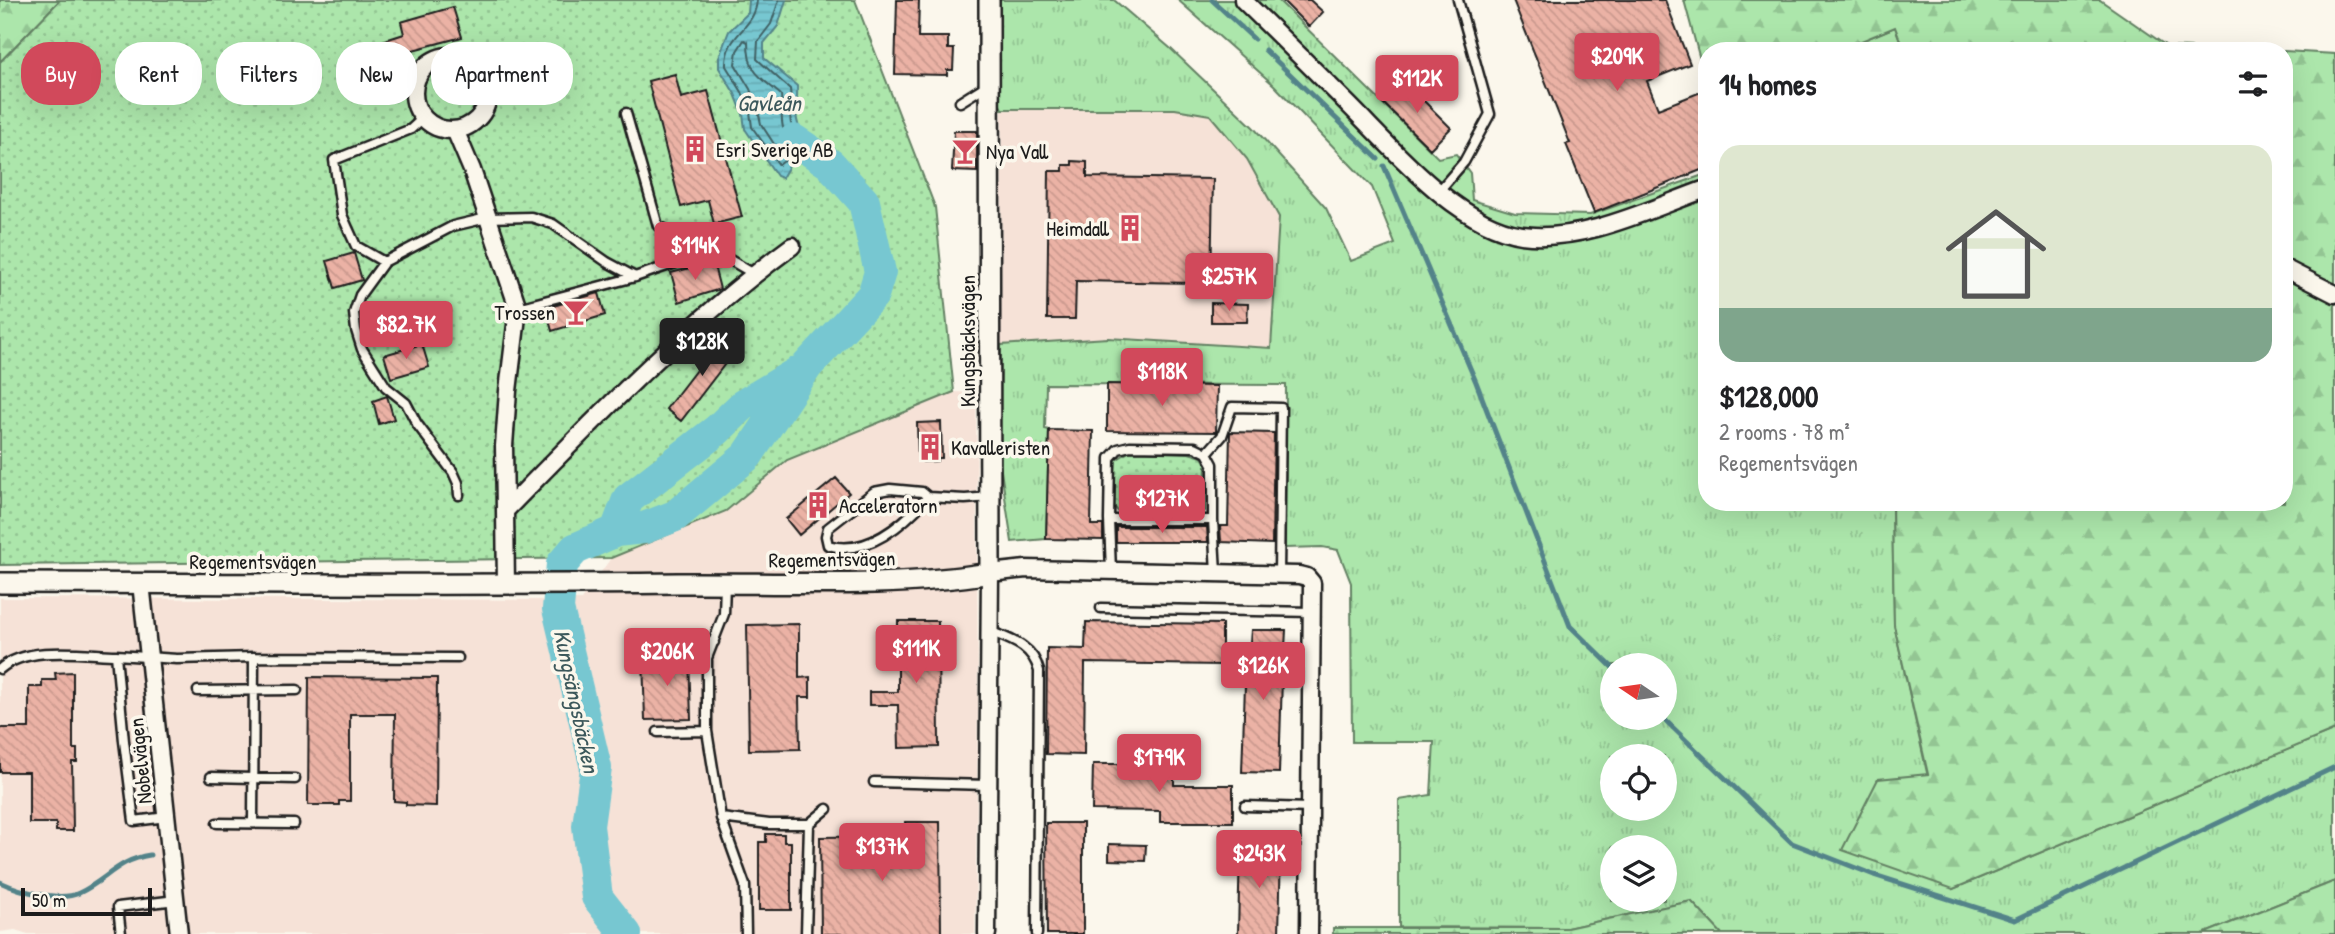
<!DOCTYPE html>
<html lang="en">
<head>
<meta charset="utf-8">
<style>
  body { margin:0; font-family:"Patrick Hand",sans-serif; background:#f2f2f2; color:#202124; height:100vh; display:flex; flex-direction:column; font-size:26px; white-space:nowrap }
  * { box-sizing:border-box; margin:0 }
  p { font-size:23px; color:#757577 }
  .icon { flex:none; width:38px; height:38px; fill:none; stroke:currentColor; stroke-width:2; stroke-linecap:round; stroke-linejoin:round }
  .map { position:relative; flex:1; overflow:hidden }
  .drawer { position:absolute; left:1698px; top:42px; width:595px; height:469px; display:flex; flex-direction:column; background:#fff; border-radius:28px; box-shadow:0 7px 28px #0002 }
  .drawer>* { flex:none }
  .guide { position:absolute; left:21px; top:42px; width:665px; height:63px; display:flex; gap:14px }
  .needle { width:46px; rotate:283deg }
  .tools { position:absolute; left:1600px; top:653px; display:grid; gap:14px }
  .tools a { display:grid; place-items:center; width:77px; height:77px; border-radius:50%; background:#fff; box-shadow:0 7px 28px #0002; font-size:35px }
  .scale { position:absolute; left:21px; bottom:18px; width:131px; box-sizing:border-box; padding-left:7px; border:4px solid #1c1c1c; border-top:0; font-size:19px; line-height:24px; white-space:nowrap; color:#1c1c1c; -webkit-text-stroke:5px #fbf7ec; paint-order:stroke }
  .price { position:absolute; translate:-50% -60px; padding:0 16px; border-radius:7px; background:#d1495b; color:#fff; font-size:23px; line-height:46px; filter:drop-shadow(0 2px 4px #0008) }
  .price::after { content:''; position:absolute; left:50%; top:42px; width:21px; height:16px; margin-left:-10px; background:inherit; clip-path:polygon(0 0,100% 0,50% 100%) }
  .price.current { background:#222; color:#fff }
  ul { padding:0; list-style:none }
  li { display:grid; align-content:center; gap:14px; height:371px; padding:0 21px }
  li+li { border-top:2px solid #e0e0e0 }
  li span { display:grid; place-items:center; height:217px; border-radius:21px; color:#555 }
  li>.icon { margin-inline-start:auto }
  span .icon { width:126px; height:126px; fill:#fffc; stroke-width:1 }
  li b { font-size:30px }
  h2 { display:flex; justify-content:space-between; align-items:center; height:84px; padding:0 21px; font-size:30px }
  .tag { padding:0 24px; border-radius:28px; background:#fff; box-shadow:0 7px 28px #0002; font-size:24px; line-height:63px }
  .tag.current { background:#d1495b; color:#fff }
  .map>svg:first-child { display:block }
  .built { fill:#f6e2d7 }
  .grass { fill:url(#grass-tufts); stroke:#648164; stroke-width:2; fill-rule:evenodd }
  .forest { fill:url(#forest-firs); stroke:#648164; stroke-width:2 }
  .park { fill:url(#park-dots); stroke:#648164; stroke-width:2 }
  .water { fill:url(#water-rules); stroke:#538389; stroke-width:2 }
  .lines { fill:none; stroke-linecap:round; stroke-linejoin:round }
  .shore { stroke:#406064; stroke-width:2 }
  .stream { stroke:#538389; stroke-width:5 }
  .river { stroke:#77c7d1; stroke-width:32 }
  .building { fill:url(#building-back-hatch); stroke:#1c1c1c; stroke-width:2 }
  .service-casing { stroke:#1c1c1c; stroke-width:13 }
  .minor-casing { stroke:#1c1c1c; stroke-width:21 }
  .tertiary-casing { stroke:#1c1c1c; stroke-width:24 }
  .service { stroke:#fbf7ec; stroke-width:8 }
  .minor { stroke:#fbf7ec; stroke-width:16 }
  .tertiary { stroke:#fbf7ec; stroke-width:19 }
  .labels { text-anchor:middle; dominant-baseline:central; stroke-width:7; stroke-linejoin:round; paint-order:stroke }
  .poi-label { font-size:21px; fill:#1c1c1c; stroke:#fbf7ec; text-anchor:start }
  .street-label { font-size:21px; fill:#1c1c1c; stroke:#fbf7ec }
  .water-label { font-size:23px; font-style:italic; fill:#3c585b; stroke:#fbf7ec }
</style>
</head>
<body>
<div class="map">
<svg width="2335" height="934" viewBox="0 0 2335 934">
  <defs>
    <pattern id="grass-tufts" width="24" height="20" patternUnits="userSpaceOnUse" patternTransform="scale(1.75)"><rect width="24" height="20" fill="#ace6ab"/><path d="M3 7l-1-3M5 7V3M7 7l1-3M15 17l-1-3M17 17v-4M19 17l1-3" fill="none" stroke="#93c593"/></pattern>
    <pattern id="forest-firs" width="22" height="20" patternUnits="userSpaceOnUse" patternTransform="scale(1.75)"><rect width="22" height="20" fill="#ace6ab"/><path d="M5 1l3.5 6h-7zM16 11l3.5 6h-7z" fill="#93c593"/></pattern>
    <pattern id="park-dots" width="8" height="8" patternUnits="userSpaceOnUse" patternTransform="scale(1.75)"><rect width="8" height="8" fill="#ace6ab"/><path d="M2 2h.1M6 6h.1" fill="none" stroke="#93c593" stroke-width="1.8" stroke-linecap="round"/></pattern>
    <pattern id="water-rules" width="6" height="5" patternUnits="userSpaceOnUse" patternTransform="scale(1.75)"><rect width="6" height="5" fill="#77c7d1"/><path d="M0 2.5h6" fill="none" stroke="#66aab3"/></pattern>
    <pattern id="building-back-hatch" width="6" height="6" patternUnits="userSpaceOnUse" patternTransform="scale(1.75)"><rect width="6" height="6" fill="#ebb2a5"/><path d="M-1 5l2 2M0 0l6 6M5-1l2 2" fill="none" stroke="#c9988d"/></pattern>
  </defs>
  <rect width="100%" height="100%" fill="#fbf7ec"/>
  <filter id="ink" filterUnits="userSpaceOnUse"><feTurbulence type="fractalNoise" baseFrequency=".0143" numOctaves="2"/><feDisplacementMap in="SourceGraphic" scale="14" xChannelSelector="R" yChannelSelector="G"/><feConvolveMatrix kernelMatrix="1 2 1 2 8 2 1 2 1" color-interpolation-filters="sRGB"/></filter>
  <g filter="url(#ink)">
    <path class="built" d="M1002,109H1175L1210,115L1247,159L1279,218L1271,348L1108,338L1001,345Z
      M954,392L976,393L978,701L975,934H28L15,930L0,932V598L581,600L611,558L726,511L787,460Z"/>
    <path class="grass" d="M991,0H1114L1170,48L1253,127L1326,208L1351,261L1395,244L1372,187L1274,85L1178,0H1278L1438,158L1456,154L1470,173L1472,200L1515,213L1590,215L1706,174V502H1892L1894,625L1953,889L2335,730V881L2203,934H1722L1691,901L1567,928L1399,927V800L1431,795L1434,742H1352L1351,583L1338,550L1322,547L1285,548L1286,385L1046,384L1045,429L1049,430L1046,539L1012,542L999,458L1001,345L1108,338L1271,348L1279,217L1247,159L1210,115L1175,109H1002L989,83ZM1612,665H1664V718H1612ZM1612,756H1664V808H1612ZM1612,847H1664V900H1612Z
      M1895,27L1904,51H1837Z"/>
    <path class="forest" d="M0,0H60L0,62Z
      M1684,0H2100L2168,47L2269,51H1904L1895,27L1837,51H1706V69L1702,67Z
      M2284,51L2335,54V730L1953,889L1842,850L1878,779L1928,774L1894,625L1892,502H2284Z
      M2335,881V934H2203Z
      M1691,901L1722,934H1333V928H1567Z"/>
    <path class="park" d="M60,0H855L935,207L954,392L787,460L726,511L611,558L0,565V62Z
      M1130,451L1189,453L1202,457L1206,464L1205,511L1196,516L1121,515L1112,504L1116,460Z"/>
    <path class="water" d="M749,0H786L778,26L764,43V58L797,86C798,97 795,109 797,120C800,141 823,147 839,155L825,169L800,161L790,164L782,178L777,176L745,129L743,114L735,94L719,68V57L729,31L748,13Z"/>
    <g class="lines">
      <path class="shore" d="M757,0C755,30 725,33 726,66L742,92L750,112L752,127L779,165C792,154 799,154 815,158L818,155C814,150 807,147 801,142C784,124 793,111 790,89L757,59L758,41L771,24L779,0
        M744,40L748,42C748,74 760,76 781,95C783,116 778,125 791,145L781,151L778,150L761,124L758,110L750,89L735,64L737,51Z"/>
      <path class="stream" d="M1212,0L1254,39
        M1265,50L1378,159
        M1384,166L1476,382L1570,626L1612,667
        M1663,718L1792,843L1874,875L2015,920L2335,767
        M0,882C19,891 60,902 79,893C107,880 117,860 150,855"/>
      <path class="river" d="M616,531L628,499L717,430L743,405L800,371
        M626,934L597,897L588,826L596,768L558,609L562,564L575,549L616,531L644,528L675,516L747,456L807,366L873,295L880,272L864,202L830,164L794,140"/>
    </g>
    <path class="building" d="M897,0H919L918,37H948V49H954L953,70H947V75L895,74Z
      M1282,0H1310L1323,12L1309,27Z
      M1513,0H1665L1690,64L1647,81L1658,109L1706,90V168L1594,213L1566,144L1570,143Z
      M453,7L462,37L371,61L367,46L404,34L401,22Z
      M675,74L681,98L708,91L742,217L714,224L708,200L681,207L648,81Z
      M1404,81L1451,128L1430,149L1383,103Z
      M954,131H977V172L952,171Z
      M1072,161L1087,162V177L1213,179L1211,287H1195V283L1076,281L1075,319H1047L1049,171H1063V165H1072Z
      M354,253L362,280L335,288L327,261Z
      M713,262L720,289L679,302L671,273Z
      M599,293L605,315L552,331L546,308Z
      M1211,303L1248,304L1247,322H1211Z
      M723,335L738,347L681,421L666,409Z
      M422,344L429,367L391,378L384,355Z
      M1107,384L1217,386L1216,432L1107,431Z
      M387,396L394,419L379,424L373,401Z
      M941,422L942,458H937V461L923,462V458H918L917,423Z
      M1049,430L1093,431L1091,525H1103V540L1046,539Z
      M1230,432L1274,433L1272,544L1221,542L1220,526H1228Z
      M836,478L849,493L799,535L786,519Z
      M1116,527H1207L1208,542H1116Z
      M898,621H938L939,747L899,748L898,705H869V692H898Z
      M1086,622L1222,624V665L1085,663L1084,755L1046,754L1047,648L1085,649Z
      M799,624V678L810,677V697H799L800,749L749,750L747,625Z
      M1251,630H1286L1285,648H1283L1279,773L1242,772L1246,656H1249Z
      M689,656L691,719L645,720L643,657Z
      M73,672V749H77V762H72L73,831H56V823H29V772H0V728H29V687H42V680H56L55,673Z
      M309,677L437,678L436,806L406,805V802L394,801L395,714H350V801H339V805H308Z
      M1093,764H1174V785H1233V822H1160V811L1092,810Z
      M905,822H940L941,934H821L820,837L905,836Z
      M1046,823H1083V934H1047Z
      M766,834H784V842H791V910H759V842H766Z
      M1109,844L1146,845L1145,861L1109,860Z
      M1240,846L1281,847L1279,934H1238Z"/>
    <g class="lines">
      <defs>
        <path id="service" d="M960,102L987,85
          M626,113L658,226L713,250
          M1438,192L1464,162L1490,114L1458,0
          M384,262L356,246L342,215L334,160L411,129L423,118
          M518,308L635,277L713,250L754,274
          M1207,453L1222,436L1232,407L1281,408L1279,575
          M459,495L458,483L453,472L417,424L406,403L386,387L362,349L356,330L354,313L360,295L384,262L453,226L487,218L531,217L553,224L607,262L635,277
          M928,497C904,524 866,557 828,545L826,536L828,528L874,492L890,489L922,492L928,497L965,499L990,497
          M1109,520L1110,458L1118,449L1130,446L1195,447L1207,453L1213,464V520
          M1111,571L1109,520H1213L1216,572
          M725,583L724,614L707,658V731L721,818L745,885L746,934
          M1101,608L1312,612
          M989,631C1012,640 1033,646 1039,671L1037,934
          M650,644L714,642
          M0,669C28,645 81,654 116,655
          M198,691L297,690
          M658,732L707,731
          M211,777L295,779
          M874,782L988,785
          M1245,806L1310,808
          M167,817L134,821L124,741L116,655L177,659L254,657L458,658
          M721,818L769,824H809L827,809
          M217,823L294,824
          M253,823L254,657
          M121,934L118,907L176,900
          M806,934L809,824"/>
        <path id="minor" d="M1243,0C1279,35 1314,70 1349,105C1393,149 1458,226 1522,235C1582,243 1650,209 1706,189
          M414 93a37 37 0 1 1 74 0a37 37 0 1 1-74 0Z
          M455,130L472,170L518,308L508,391L504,446L505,511
          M2284,268L2335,294
          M141,583L179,934
          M506,584L505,511C596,418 687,323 792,246
          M987,934L990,573L1026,569L1299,575L1307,577L1312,583L1309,934"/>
        <path id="tertiary" d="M0,583C226,583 452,586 678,583C779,582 891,589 990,573L989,0"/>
      </defs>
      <use href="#service" class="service-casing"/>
      <use href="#minor" class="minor-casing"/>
      <use href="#tertiary" class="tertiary-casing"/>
      <use href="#service" class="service"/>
      <use href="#minor" class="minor"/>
      <use href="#tertiary" class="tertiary"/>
    </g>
  </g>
  <defs>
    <symbol id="building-bare" viewBox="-9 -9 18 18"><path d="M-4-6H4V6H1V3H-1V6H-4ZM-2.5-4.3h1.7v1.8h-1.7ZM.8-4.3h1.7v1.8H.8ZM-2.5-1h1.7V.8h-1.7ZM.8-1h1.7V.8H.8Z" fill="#d1495b" stroke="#fbf7ec" stroke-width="2.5" paint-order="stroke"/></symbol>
    <symbol id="bar-bare" viewBox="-9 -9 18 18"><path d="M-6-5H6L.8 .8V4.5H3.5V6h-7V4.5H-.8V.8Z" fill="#d1495b" stroke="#fbf7ec" stroke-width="2.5" paint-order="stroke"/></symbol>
  </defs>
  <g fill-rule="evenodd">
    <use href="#building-bare" x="676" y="130" width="38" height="38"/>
    <use href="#bar-bare" x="946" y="132" width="38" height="38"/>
    <use href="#building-bare" x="1111" y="209" width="38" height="38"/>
    <use href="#bar-bare" x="557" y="293" width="38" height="38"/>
    <use href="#building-bare" x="911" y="428" width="38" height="38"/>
    <use href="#building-bare" x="799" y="486" width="38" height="38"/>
  </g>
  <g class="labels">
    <g class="poi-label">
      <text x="716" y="149">Esri Sverige AB</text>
      <text x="986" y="151">Nya Vall</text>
      <text x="1109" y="228" text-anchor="end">Heimdall</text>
      <text x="555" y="312" text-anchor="end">Trossen</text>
      <text x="951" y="447">Kavalleristen</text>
      <text x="839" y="505">Acceleratorn</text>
    </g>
    <g class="street-label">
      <text transform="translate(967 341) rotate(-90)">Kungsbäcksvägen</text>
      <text transform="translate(832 559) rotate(-1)">Regementsvägen</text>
      <text x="253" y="561">Regementsvägen</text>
      <text transform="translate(140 761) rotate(-96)">Nobelvägen</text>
    </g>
    <g class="water-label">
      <text x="769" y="102">Gavleån</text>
      <text transform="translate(577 701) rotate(78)">Kungsängsbäcken</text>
    </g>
  </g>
</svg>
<div class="tools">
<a><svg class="needle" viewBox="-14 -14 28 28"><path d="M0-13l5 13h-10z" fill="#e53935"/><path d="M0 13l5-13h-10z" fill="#757577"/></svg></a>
<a><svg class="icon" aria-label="locate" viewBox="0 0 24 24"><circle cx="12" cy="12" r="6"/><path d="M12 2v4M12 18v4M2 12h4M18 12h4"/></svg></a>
<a><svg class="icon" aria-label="layers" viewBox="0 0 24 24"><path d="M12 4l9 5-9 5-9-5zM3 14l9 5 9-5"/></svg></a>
</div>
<div class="scale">50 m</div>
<b class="price" style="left:1617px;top:93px">$209K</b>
<b class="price" style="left:1417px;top:115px">$112K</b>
<b class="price" style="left:695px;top:282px">$114K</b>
<b class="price" style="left:1229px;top:313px">$257K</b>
<b class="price" style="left:406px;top:361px">$82.7K</b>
<b class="price current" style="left:702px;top:378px">$128K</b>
<b class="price" style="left:1162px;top:408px">$118K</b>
<b class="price" style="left:1162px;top:535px">$127K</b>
<b class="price" style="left:916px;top:685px">$111K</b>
<b class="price" style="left:667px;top:688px">$206K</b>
<b class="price" style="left:1263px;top:702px">$126K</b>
<b class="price" style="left:1159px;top:794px">$179K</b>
<b class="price" style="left:882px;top:883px">$137K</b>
<b class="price" style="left:1259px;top:890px">$243K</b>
<div class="guide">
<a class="tag current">Buy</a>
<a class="tag">Rent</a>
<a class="tag">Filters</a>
<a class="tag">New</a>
<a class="tag">Apartment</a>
</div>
<section class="drawer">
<h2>14 homes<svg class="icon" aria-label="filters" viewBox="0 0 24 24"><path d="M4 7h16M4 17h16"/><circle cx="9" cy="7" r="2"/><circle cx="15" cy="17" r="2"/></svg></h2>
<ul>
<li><span style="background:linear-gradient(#dfe7d0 75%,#7fa58c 0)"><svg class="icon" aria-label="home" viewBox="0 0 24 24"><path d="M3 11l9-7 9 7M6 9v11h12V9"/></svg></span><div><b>$128,000</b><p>2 rooms · 78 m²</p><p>Regementsvägen</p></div></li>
</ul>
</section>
</div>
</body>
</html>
